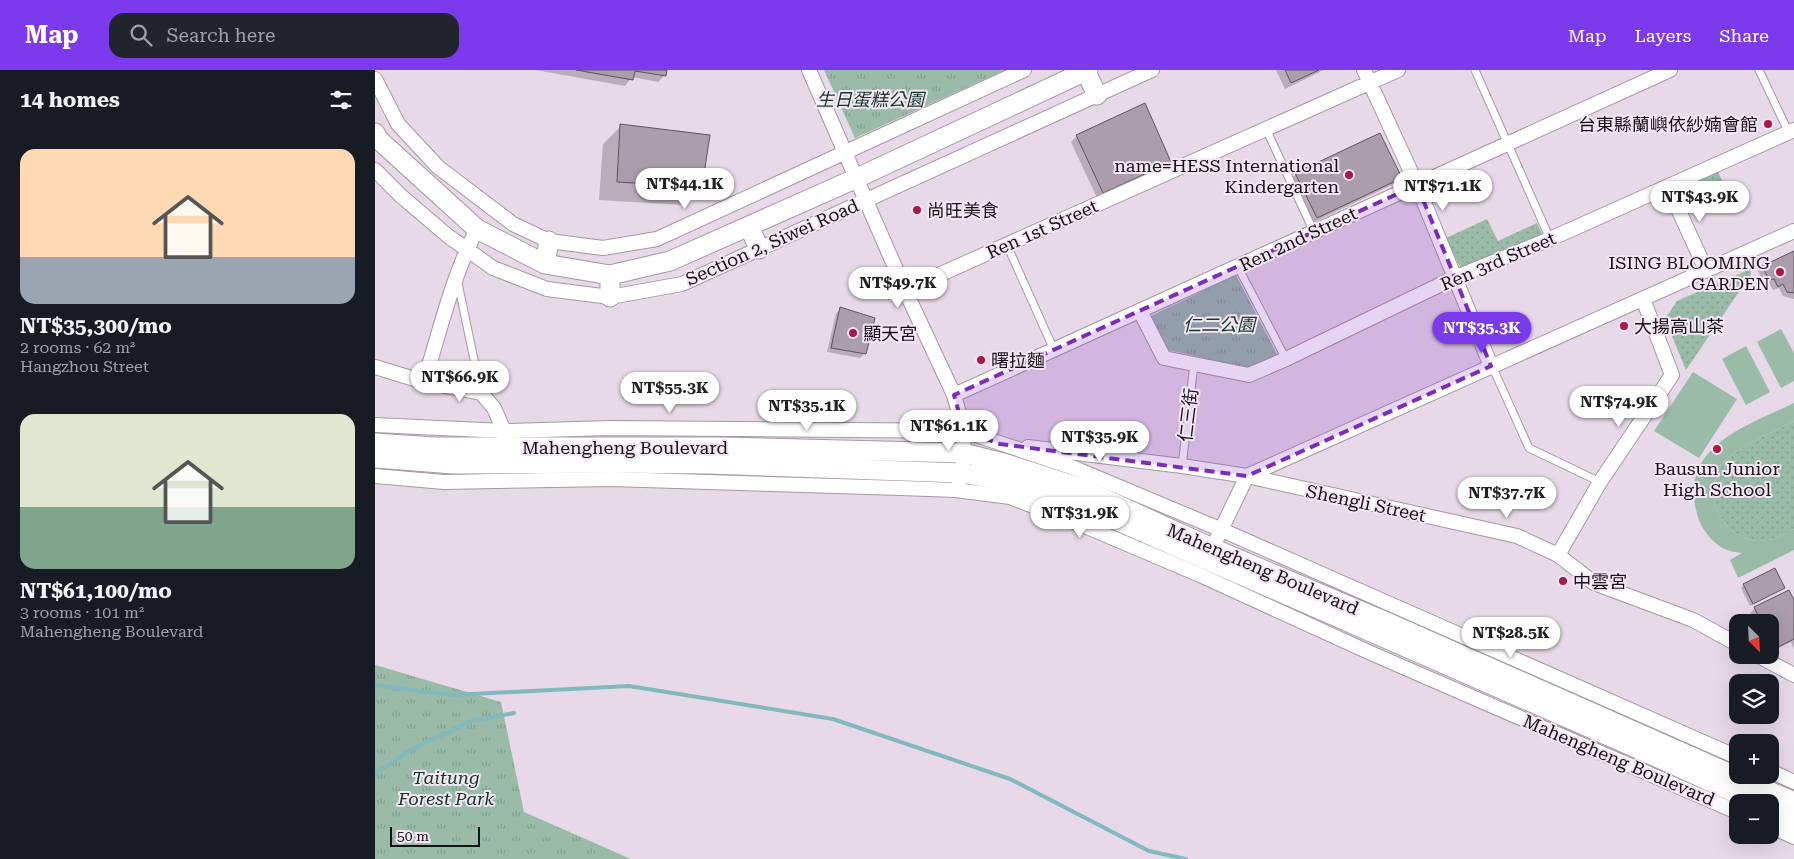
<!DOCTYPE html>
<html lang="en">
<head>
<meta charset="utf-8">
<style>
  body { margin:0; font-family:"Roboto Serif","Noto Sans TC",serif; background:#20242c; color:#f1f3f6; height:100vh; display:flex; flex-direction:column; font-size:19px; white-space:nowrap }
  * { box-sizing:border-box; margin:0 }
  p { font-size:16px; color:#9ea1a6 }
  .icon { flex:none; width:28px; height:28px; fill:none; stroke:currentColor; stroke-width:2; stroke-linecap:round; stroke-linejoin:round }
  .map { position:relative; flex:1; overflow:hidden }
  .details { display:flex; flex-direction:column; background:#171b24; width:375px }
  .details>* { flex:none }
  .needle { width:32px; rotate:156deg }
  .controls { position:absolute; left:1354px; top:544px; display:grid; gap:10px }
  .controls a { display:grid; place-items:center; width:50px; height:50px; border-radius:10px; background:#171b24; box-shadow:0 5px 20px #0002; font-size:25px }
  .scale { position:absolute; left:15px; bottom:12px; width:90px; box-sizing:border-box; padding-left:5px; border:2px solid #161116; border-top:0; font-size:14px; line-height:18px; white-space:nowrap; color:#161116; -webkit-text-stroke:4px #f5e6f5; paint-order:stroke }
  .price { position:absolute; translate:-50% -42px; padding:0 11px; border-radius:18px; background:#fff; color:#222; font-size:16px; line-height:32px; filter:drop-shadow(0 1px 2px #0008) }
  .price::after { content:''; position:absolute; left:50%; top:30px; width:15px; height:11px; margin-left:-8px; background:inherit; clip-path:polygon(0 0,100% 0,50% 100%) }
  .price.selected { background:#7c3aed; color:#fff }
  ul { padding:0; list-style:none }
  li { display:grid; align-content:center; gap:10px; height:265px; padding:0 20px }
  li span { display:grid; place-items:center; height:155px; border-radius:15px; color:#555 }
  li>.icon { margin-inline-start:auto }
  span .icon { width:90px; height:90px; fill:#fffc; stroke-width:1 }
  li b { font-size:21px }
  h2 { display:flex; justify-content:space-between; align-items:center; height:60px; padding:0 20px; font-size:21px }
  header { display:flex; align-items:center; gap:30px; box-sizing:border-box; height:70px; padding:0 25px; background:#7c3aed; color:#fff }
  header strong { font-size:24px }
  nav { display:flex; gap:28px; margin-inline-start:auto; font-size:18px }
  .search { width:350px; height:45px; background:#20242c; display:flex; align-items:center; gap:12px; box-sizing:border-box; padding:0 18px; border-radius:15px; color:#9ea1a6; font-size:19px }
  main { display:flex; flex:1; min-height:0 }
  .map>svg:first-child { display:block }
  .grass { fill:url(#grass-dots) }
  .park { fill:url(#park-tufts) }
  .pitch { fill:#99bba8 }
  .shadow { fill:#0003 }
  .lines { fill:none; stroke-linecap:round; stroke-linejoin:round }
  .stream { stroke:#81b9be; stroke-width:4 }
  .building { fill:#ab9dab; stroke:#615461 }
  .lane-casing { stroke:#a697a5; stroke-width:9 }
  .street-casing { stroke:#a697a5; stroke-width:16 }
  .secondary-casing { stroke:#a697a5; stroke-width:21 }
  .lane { stroke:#fff; stroke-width:7 }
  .street { stroke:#fff; stroke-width:14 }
  .secondary { stroke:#fff; stroke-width:19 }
  .marked { fill:#7b2cbf; fill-opacity:0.2; stroke:#7b2cbf; stroke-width:4; stroke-dasharray:10 6; stroke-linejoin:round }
  .poi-dot { fill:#ac1744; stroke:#f5e6f5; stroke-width:2 }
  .labels { text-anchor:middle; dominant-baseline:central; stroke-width:4; stroke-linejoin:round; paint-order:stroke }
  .park-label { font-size:18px; font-style:italic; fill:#113625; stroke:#f5e6f5 }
  .poi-label { font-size:18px; fill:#161116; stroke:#f5e6f5; text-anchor:start }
  .street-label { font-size:18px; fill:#161116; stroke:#f5e6f5 }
</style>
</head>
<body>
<header>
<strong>Map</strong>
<div class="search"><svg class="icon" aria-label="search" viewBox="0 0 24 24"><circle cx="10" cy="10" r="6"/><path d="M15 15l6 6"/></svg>Search here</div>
<nav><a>Map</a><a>Layers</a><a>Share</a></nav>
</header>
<main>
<section class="details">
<h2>14 homes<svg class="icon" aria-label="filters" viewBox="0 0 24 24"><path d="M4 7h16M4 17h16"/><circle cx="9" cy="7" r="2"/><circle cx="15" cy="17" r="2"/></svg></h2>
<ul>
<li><span style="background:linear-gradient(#ffd9b3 70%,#9aa5b1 0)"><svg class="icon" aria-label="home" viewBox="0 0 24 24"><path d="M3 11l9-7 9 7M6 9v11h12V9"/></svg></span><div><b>NT$35,300/mo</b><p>2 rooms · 62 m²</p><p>Hangzhou Street</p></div></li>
<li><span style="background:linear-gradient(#dfe7d0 60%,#7fa58c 0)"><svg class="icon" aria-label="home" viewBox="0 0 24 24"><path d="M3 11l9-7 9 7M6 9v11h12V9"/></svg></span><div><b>NT$61,100/mo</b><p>3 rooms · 101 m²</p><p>Mahengheng Boulevard</p></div></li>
</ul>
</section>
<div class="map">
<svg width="1419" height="789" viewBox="0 0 1419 789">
  <defs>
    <pattern id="grass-dots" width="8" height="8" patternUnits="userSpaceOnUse" patternTransform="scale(1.25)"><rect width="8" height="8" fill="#99bba8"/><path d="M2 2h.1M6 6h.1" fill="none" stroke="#83a090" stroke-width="1.8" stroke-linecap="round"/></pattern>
    <pattern id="park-tufts" width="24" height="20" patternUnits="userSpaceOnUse" patternTransform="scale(1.25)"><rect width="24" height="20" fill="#99bba8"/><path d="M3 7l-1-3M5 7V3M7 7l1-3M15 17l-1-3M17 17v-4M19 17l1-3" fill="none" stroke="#83a090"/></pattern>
  </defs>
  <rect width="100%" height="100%" fill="#e8d9e8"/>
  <path class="grass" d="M1342,99L1356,131L1331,142L1317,110Z
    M1112,149L1123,171L1162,153L1169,168L1089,205L1071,168Z
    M1375,199L1376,204L1311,300L1290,249L1302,231Z
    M1419,351V459C1408,465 1397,471 1383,471C1348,468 1327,427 1345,397C1356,379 1400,361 1419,351Z"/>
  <path class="park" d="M449,0H630L480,68Z
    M861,205L903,286L873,298L793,280L776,246Z
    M0,595L126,632L149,742L256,789H0Z"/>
  <path class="pitch" d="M1406,259L1419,283V311L1406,318L1382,272Z
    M1371,276L1395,322L1371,335L1347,289Z
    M1318,302L1362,329L1324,388L1279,361Z
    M1419,333V351C1400,361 1356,379 1345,397C1327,427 1348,468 1383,471C1397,471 1408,465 1419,459V480L1363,508L1355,490L1367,483C1363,482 1357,482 1352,480C1339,475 1327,460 1323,447C1301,377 1370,357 1419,333Z"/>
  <path class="shadow" d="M160,0H291L290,5L283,12L257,7L250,16Z
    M901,0H949L910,19Z
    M246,56L326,117L308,135L224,130L228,74Z
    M702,66L795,91L788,98L722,128L696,72Z
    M921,104L1025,108L1019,114L935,154L915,110Z
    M1419,183V229L1408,226L1404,218L1398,220L1394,213L1389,214L1383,201L1388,197Z
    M466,239L490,283L485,288L452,282L461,243Z
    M1369,515L1408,518L1375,536L1366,518Z
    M1414,522L1419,533V579L1416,572L1395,582V552H1380L1375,543L1380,538Z"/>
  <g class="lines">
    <path class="stream" d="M0,615L78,625L254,616L458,649L635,709L774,781L811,789
      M0,704L35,680L96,651L139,643"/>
  </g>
  <path class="building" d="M201,0H292L291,6L260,1L258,10Z
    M910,0H944L916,13Z
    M770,33L796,92L728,123L701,65Z
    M245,54L335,65L327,117L242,112Z
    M1005,63L1027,108L942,148L920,103Z
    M1419,181V223L1412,222L1408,214L1403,217L1399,209L1394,210L1387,196Z
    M465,237L500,248L491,284L456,278Z
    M1400,498L1410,518L1378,534L1368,514Z
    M1414,520L1419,530V569L1399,579L1395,570V552H1386L1379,537Z"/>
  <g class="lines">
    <defs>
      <path id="lane" d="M1100,0L1175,169
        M1384,0L1414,63
        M891,59L939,162
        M632,175L679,280
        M863,197L911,289
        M83,213L106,323
        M1117,296L1154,378L1225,412
        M807,396L819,294"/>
      <path id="street" d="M434,0L530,220L579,325L589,361L587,403L584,411
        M989,0L1042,115L1116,296
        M0,9L23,54L63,97L138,154L174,171L228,178L282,169L649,0
        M0,100L26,126L73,166L118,198L172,219L235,227L307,214L777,0
        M1293,117L1331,200
        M530,220L1023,0
        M765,241L789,288L874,305L911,289L1079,208L1175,169L1419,60
        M0,297L49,312L106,323L119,338L129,361L130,368
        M49,312C65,261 77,207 102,159
        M579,325L1295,0
        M0,355L129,361L236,358L589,361L699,398L847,460L1362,687
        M653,377L807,396L872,406L1142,466L1183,485L1219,513L1318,550L1362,574
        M0,406L69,412L237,409L526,418L581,420L635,427L712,457L825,505L998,584L1362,742
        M1183,485L1225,412L1297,305L1268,229
        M833,487L872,406L1419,161
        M1382,585L1419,605
        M1395,701L1419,712
        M1395,756L1419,767"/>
      <path id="secondary" d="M710,0L722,25
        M0,63L3,69L102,159L170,194L235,205L295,191L482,108L713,0
        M374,156L384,179
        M170,194L174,171
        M235,205V227
        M0,373L59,377H349L588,383L632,394L706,418L837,478L1014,553L1419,732
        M0,388L78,394L237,393L333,394L587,403L625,410L720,441L1277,685L1380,732
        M1395,740L1419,751"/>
    </defs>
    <use href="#lane" class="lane-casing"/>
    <use href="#street" class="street-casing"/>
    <use href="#secondary" class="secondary-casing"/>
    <use href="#lane" class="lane"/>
    <use href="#street" class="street"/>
    <use href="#secondary" class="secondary"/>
  </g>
  <path class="marked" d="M1042,115L1116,296L872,406L625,374L589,361L579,325Z"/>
  <g class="poi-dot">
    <circle cx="1393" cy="54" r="5"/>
    <circle cx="974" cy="105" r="5"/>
    <circle cx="542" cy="140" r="5"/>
    <circle cx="1405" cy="202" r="5"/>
    <circle cx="1249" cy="256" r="5"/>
    <circle cx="478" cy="263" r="5"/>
    <circle cx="606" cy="290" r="5"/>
    <circle cx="1342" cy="379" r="5"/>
    <circle cx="1188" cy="511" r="5"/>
  </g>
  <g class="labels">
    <g class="park-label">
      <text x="495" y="29">生日蛋糕公園</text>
      <text x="844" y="254">仁二公園</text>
      <text x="71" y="707">Taitung<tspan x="71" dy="21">Forest Park</tspan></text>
    </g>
    <g class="poi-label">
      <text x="1383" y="54" text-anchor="end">台東縣蘭嶼依紗婻會館</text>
      <text x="964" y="95" text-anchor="end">name=HESS International<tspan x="964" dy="21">Kindergarten</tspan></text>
      <text x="552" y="140">尚旺美食</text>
      <text x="1395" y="192" text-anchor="end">ISING BLOOMING<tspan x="1395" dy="21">GARDEN</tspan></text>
      <text x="1259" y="256">大揚高山茶</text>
      <text x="488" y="263">顯天宮</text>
      <text x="616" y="290">曙拉麵</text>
      <text x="1342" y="398" text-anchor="middle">Bausun Junior<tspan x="1342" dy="21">High School</tspan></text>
      <text x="1198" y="511">中雲宮</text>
    </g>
    <g class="street-label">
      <text transform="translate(667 159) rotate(-24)">Ren 1st Street</text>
      <text transform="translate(923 169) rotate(-25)">Ren 2nd Street</text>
      <text transform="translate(397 172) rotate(-24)">Section 2, Siwei Road</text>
      <text transform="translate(1123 191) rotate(-23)">Ren 3rd Street</text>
      <text transform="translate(813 345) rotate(-83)">仁三街</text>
      <text x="250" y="377">Mahengheng Boulevard</text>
      <text transform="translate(991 433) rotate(12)">Shengli Street</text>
      <text transform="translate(888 499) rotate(23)">Mahengheng Boulevard</text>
      <text transform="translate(1244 690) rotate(23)">Mahengheng Boulevard</text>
    </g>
  </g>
</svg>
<div class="controls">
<a><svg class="needle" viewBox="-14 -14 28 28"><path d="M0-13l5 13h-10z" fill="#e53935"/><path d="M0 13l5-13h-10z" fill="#9ea1a6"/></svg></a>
<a><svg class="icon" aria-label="layers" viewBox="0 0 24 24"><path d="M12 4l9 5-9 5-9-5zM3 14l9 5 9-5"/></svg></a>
<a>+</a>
<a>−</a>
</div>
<div class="scale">50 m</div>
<b class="price" style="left:310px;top:140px">NT$44.1K</b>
<b class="price" style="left:1068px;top:142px">NT$71.1K</b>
<b class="price" style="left:1325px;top:153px">NT$43.9K</b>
<b class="price" style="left:523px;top:239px">NT$49.7K</b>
<b class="price selected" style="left:1107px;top:284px">NT$35.3K</b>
<b class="price" style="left:85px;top:333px">NT$66.9K</b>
<b class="price" style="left:295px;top:344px">NT$55.3K</b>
<b class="price" style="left:1244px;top:358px">NT$74.9K</b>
<b class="price" style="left:432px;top:362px">NT$35.1K</b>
<b class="price" style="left:574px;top:382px">NT$61.1K</b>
<b class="price" style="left:725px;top:393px">NT$35.9K</b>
<b class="price" style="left:1132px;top:449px">NT$37.7K</b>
<b class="price" style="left:705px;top:469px">NT$31.9K</b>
<b class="price" style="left:1136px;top:589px">NT$28.5K</b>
</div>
</main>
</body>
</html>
